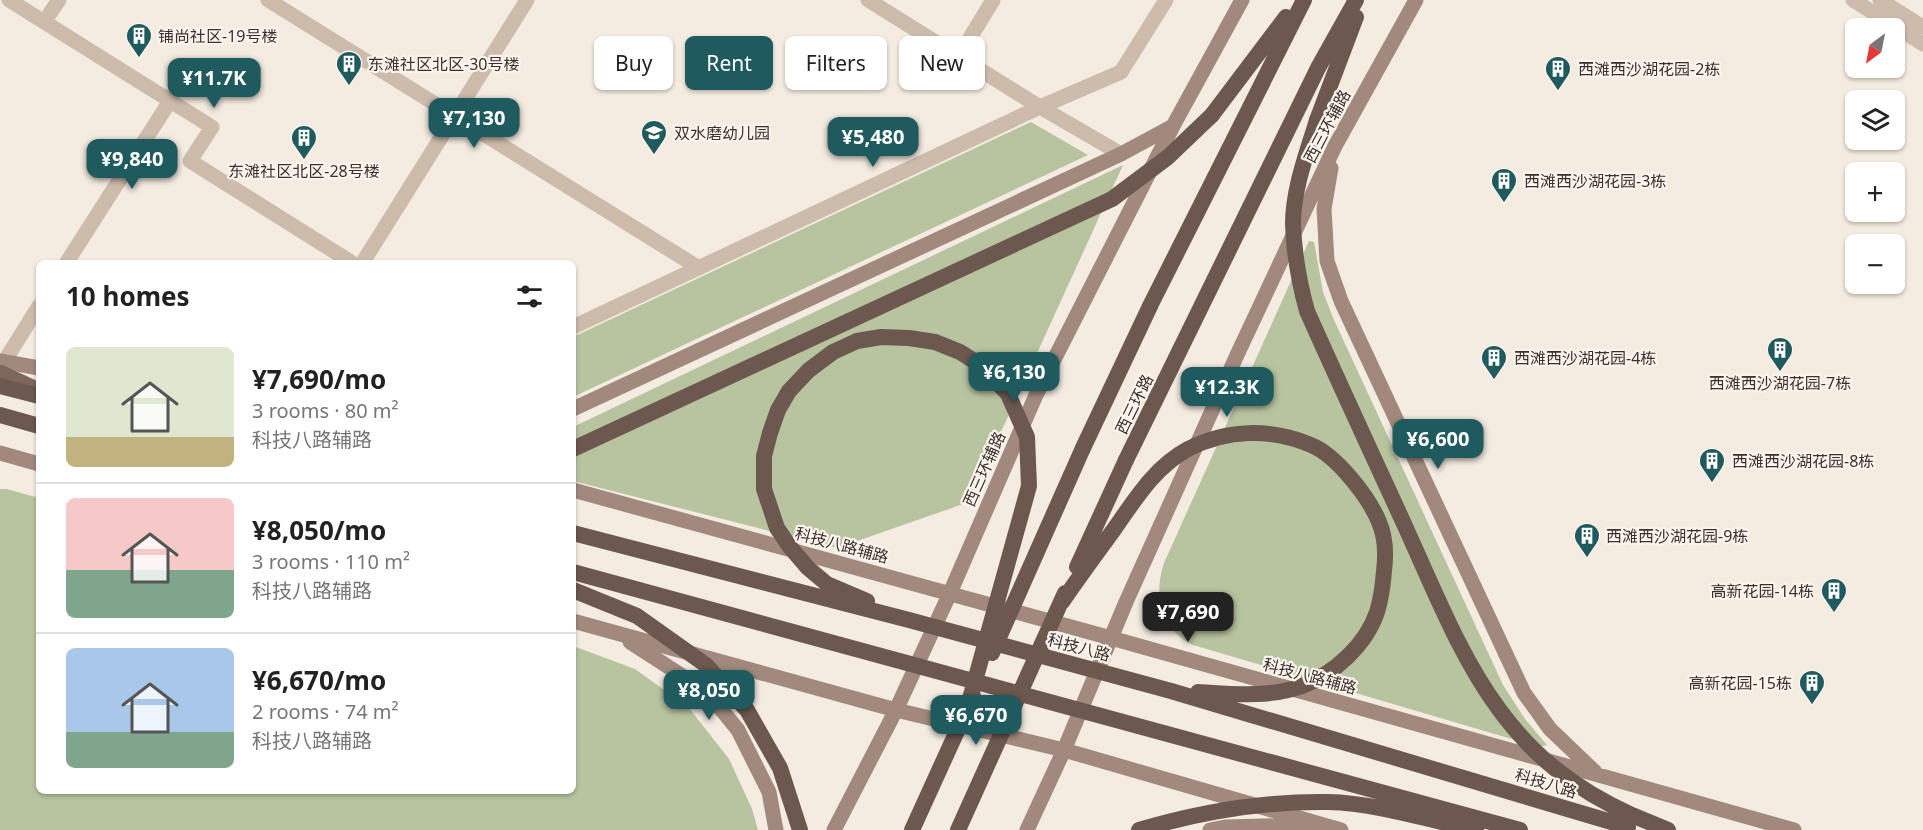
<!DOCTYPE html>
<html lang="en">
<head>
<meta charset="utf-8">
<style>
  body { margin:0; font-family:"Noto Sans","Noto Sans SC",sans-serif; background:#f6f6f6; color:#222; height:100vh; display:flex; flex-direction:column; font-size:22px; white-space:nowrap }
  * { box-sizing:border-box; margin:0 }
  p { font-size:20px; color:#767676 }
  .icon { flex:none; width:33px; height:33px; fill:none; stroke:currentColor; stroke-width:2; stroke-linecap:round; stroke-linejoin:round }
  .map { position:relative; flex:1; overflow:hidden }
  .sheet { position:absolute; left:36px; top:260px; width:540px; height:534px; display:flex; flex-direction:column; background:#fff; border-radius:9px; box-shadow:0 2px 4px #0004 }
  .sheet>* { flex:none }
  .guide { position:absolute; left:594px; top:36px; width:570px; height:54px; display:flex; gap:12px }
  .needle { width:39px; rotate:212deg }
  .buttons { position:absolute; left:1845px; top:18px; display:grid; gap:12px }
  .buttons a { display:grid; place-items:center; width:60px; height:60px; border-radius:9px; background:#fff; box-shadow:0 2px 4px #0004; font-size:30px }
  .price { position:absolute; translate:-50% -51px; padding:0 14px; border-radius:12px; background:#1f5a5e; color:#fff; font-size:20px; line-height:39px; filter:drop-shadow(0 2px 3px #0008) }
  .price::after { content:''; position:absolute; left:50%; top:36px; width:18px; height:14px; margin-left:-9px; background:inherit; clip-path:polygon(0 0,100% 0,50% 100%) }
  .price.current { background:#222; color:#fff }
  ul { padding:0; list-style:none }
  li { display:flex; align-items:center; gap:18px; height:150px; padding:0 30px }
  li+li { border-top:2px solid #e0e0e0 }
  li span { display:grid; place-items:center; flex:none; width:168px; height:120px; border-radius:9px; color:#555 }
  li>.icon { margin-inline-start:auto }
  span .icon { width:72px; height:72px; fill:#fffc; stroke-width:1 }
  li b { font-size:26px }
  h2 { display:flex; justify-content:space-between; align-items:center; height:72px; padding:0 30px; font-size:26px }
  .chip { padding:0 21px; border-radius:9px; background:#fff; box-shadow:0 2px 4px #0004; font-size:21px; line-height:54px }
  .chip.current { background:#1f5a5e; color:#fff }
  .map>svg:first-child { display:block }
  .green { fill:#b8c4a0 }
  .lines { fill:none; stroke-linecap:round; stroke-linejoin:round }
  .minor { stroke:#cdbbac; stroke-width:15 }
  .tertiary { stroke:#cdbbac; stroke-width:15 }
  .secondary { stroke:#a18a7d; stroke-width:15 }
  .primary { stroke:#7d675c; stroke-width:15 }
  .trunk { stroke:#6c584f; stroke-width:16 }
  .trunk-bridge { stroke:#6c584f; stroke-width:16 }
  .labels { text-anchor:middle; dominant-baseline:central; stroke-width:4.5; stroke-linejoin:round; paint-order:stroke }
  .poi-label { font-size:16px; fill:#3b302b; stroke:#fbf5ee; text-anchor:start }
  .street-label { font-size:16px; fill:#3b302b; stroke:#fbf5ee }
</style>
</head>
<body>
<div class="map">
<svg width="1923" height="830" viewBox="0 0 1923 830">
  <rect width="100%" height="100%" fill="#f4ebe1"/>
  <path class="green" d="M1031,122L1088,155L573,397V337Z
    M1123,165L969,502L837,548L573,481V427Z
    M1309,241L1314,242L1323,292L1334,320L1503,685L1525,719L1547,745L1539,747L1193,645C1161,630 1153,595 1164,563Z
    M0,489H7L39,498V790H573V646L635,669L689,708L729,759L752,809L758,830H0Z"/>
  <g class="lines">
    <path class="minor" d="M9,0L212,127L190,161L351,262
      M268,0L699,268
      M868,0L1040,107L1121,154
      M44,22L59,0
      M959,56L993,0
      M67,262L170,101
      M363,262L527,0
      M573,327L1040,107L1121,72L1166,0
      M4,362L39,306"/>
    <path class="tertiary" d="M1853,0L1923,44
      M1880,0L1923,27"/>
    <path class="secondary" d="M1331,168L1324,209L1327,261L1341,301L1524,693L1550,729L1595,772
      M0,361L39,368
      M573,409L1121,154L1173,126
      M0,453L39,464
      M573,490L1111,638L1794,830
      M573,621L896,710L1064,750L1341,830
      M630,642L707,692L738,730L769,792L776,830
      M834,830L896,710L950,593L1036,395L1173,126L1242,0
      M1027,830L1064,750L1126,602L1237,355L1335,146L1416,0
      M1210,830L1225,827L1306,825"/>
    <path class="primary" d="M0,372L39,390"/>
    <path class="trunk" d="M1212,115L1286,17
      M1317,120L1356,17
      M0,386L39,396
      M0,415L39,426
      M1083,448L1151,304L1304,0
      M1126,460L1318,68L1356,0
      M1634,816L1668,830"/>
    <path class="trunk-bridge" d="M1317,120C1307,153 1293,189 1293,224C1294,254 1299,282 1307,311C1339,383 1372,454 1405,526C1462,652 1497,756 1634,816
      M573,449L1112,199L1168,157L1212,115
      M573,533L909,620L1171,691L1628,827
      M1077,567L1126,460
      M573,572L1520,830
      M573,590L637,616L706,665L747,710L780,768L800,830
      M867,601L827,584L808,568L790,547L777,528L764,489V456L770,433L778,410L789,391L809,370L833,352L857,341L881,337L909,338L935,342L960,352L982,366L1008,394L1027,437L1029,486L968,706
      M1062,602C1079,577 1097,553 1115,528C1136,498 1155,467 1188,449C1227,429 1271,428 1311,445C1336,455 1369,497 1379,522C1386,538 1386,555 1384,571C1383,584 1381,599 1377,612C1366,645 1334,674 1302,686C1268,698 1233,694 1198,692
      M992,653L1083,448
      M912,830L973,696
      M958,830L1065,593
      M1139,830C1200,812 1264,801 1328,802C1375,803 1430,820 1476,830"/>
  </g>
  <defs>
    <symbol id="building-pin" viewBox="-11 -11 22 30"><path d="M0 17L-7.5 6A9.5 9.5 0 1 1 7.5 6Z" fill="#1f5a5e" stroke="#fbf5ee"/><path d="M-4-6H4V6H1V3H-1V6H-4ZM-2.5-4.3h1.7v1.8h-1.7ZM.8-4.3h1.7v1.8H.8ZM-2.5-1h1.7V.8h-1.7ZM.8-1h1.7V.8H.8Z" fill="#fff"/></symbol>
    <symbol id="school-pin" viewBox="-11 -11 22 30"><path d="M0 17L-7.5 6A9.5 9.5 0 1 1 7.5 6Z" fill="#1f5a5e" stroke="#fbf5ee"/><path d="M0-5L7-2L0 1L-7-2ZM-4 1L0 2.5L4 1V4Q0 6-4 4Z" fill="#fff"/></symbol>
  </defs>
  <g fill-rule="evenodd">
    <use href="#building-pin" x="124" y="21" width="30" height="40"/>
    <use href="#building-pin" x="334" y="49" width="30" height="40"/>
    <use href="#building-pin" x="1543" y="54" width="30" height="40"/>
    <use href="#school-pin" x="639" y="118" width="30" height="40"/>
    <use href="#building-pin" x="289" y="123" width="30" height="40"/>
    <use href="#building-pin" x="1489" y="166" width="30" height="40"/>
    <use href="#building-pin" x="1765" y="335" width="30" height="40"/>
    <use href="#building-pin" x="1479" y="343" width="30" height="40"/>
    <use href="#building-pin" x="1697" y="446" width="30" height="40"/>
    <use href="#building-pin" x="1572" y="521" width="30" height="40"/>
    <use href="#building-pin" x="1819" y="576" width="30" height="40"/>
    <use href="#building-pin" x="1797" y="668" width="30" height="40"/>
  </g>
  <g class="labels">
    <g class="poi-label">
      <text x="158" y="36">铺尚社区-19号楼</text>
      <text x="368" y="64">东滩社区北区-30号楼</text>
      <text x="1578" y="69">西滩西沙湖花园-2栋</text>
      <text x="674" y="133">双水磨幼儿园</text>
      <text x="304" y="171" text-anchor="middle">东滩社区北区-28号楼</text>
      <text x="1524" y="181">西滩西沙湖花园-3栋</text>
      <text x="1514" y="358">西滩西沙湖花园-4栋</text>
      <text x="1780" y="383" text-anchor="middle">西滩西沙湖花园-7栋</text>
      <text x="1732" y="461">西滩西沙湖花园-8栋</text>
      <text x="1606" y="536">西滩西沙湖花园-9栋</text>
      <text x="1814" y="591" text-anchor="end">高新花园-14栋</text>
      <text x="1792" y="683" text-anchor="end">高新花园-15栋</text>
    </g>
    <g class="street-label">
      <text transform="translate(1327 126) rotate(-62)">西三环辅路</text>
      <text transform="translate(1134 404) rotate(-64)">西三环路</text>
      <text transform="translate(984 469) rotate(-66)">西三环辅路</text>
      <text transform="translate(842 545) rotate(15)">科技八路辅路</text>
      <text transform="translate(1079 647) rotate(15)">科技八路</text>
      <text transform="translate(1310 676) rotate(15)">科技八路辅路</text>
      <text transform="translate(1546 783) rotate(17)">科技八路</text>
    </g>
  </g>
</svg>
<div class="buttons">
<a><svg class="needle" viewBox="-14 -14 28 28"><path d="M0-13l5 13h-10z" fill="#e53935"/><path d="M0 13l5-13h-10z" fill="#767676"/></svg></a>
<a><svg class="icon" aria-label="layers" viewBox="0 0 24 24"><path d="M12 4l9 5-9 5-9-5zM3 14l9 5 9-5"/></svg></a>
<a>+</a>
<a>−</a>
</div>
<b class="price" style="left:214px;top:109px">¥11.7K</b>
<b class="price" style="left:474px;top:149px">¥7,130</b>
<b class="price" style="left:873px;top:168px">¥5,480</b>
<b class="price" style="left:132px;top:190px">¥9,840</b>
<b class="price" style="left:1014px;top:403px">¥6,130</b>
<b class="price" style="left:1227px;top:418px">¥12.3K</b>
<b class="price" style="left:1438px;top:470px">¥6,600</b>
<b class="price current" style="left:1188px;top:643px">¥7,690</b>
<b class="price" style="left:709px;top:721px">¥8,050</b>
<b class="price" style="left:976px;top:746px">¥6,670</b>
<div class="guide">
<a class="chip">Buy</a>
<a class="chip current">Rent</a>
<a class="chip">Filters</a>
<a class="chip">New</a>
</div>
<section class="sheet">
<h2>10 homes<svg class="icon" aria-label="filters" viewBox="0 0 24 24"><path d="M4 7h16M4 17h16"/><circle cx="9" cy="7" r="2"/><circle cx="15" cy="17" r="2"/></svg></h2>
<ul>
<li><span style="background:linear-gradient(#dfe7d0 75%,#c2b280 0)"><svg class="icon" aria-label="home" viewBox="0 0 24 24"><path d="M3 11l9-7 9 7M6 9v11h12V9"/></svg></span><div><b>¥7,690/mo</b><p>3 rooms · 80 m²</p><p>科技八路辅路</p></div></li>
<li><span style="background:linear-gradient(#f6c9c9 60%,#7fa58c 0)"><svg class="icon" aria-label="home" viewBox="0 0 24 24"><path d="M3 11l9-7 9 7M6 9v11h12V9"/></svg></span><div><b>¥8,050/mo</b><p>3 rooms · 110 m²</p><p>科技八路辅路</p></div></li>
<li><span style="background:linear-gradient(#a9c7e8 70%,#7fa58c 0)"><svg class="icon" aria-label="home" viewBox="0 0 24 24"><path d="M3 11l9-7 9 7M6 9v11h12V9"/></svg></span><div><b>¥6,670/mo</b><p>2 rooms · 74 m²</p><p>科技八路辅路</p></div></li>
</ul>
</section>
</div>
</body>
</html>
